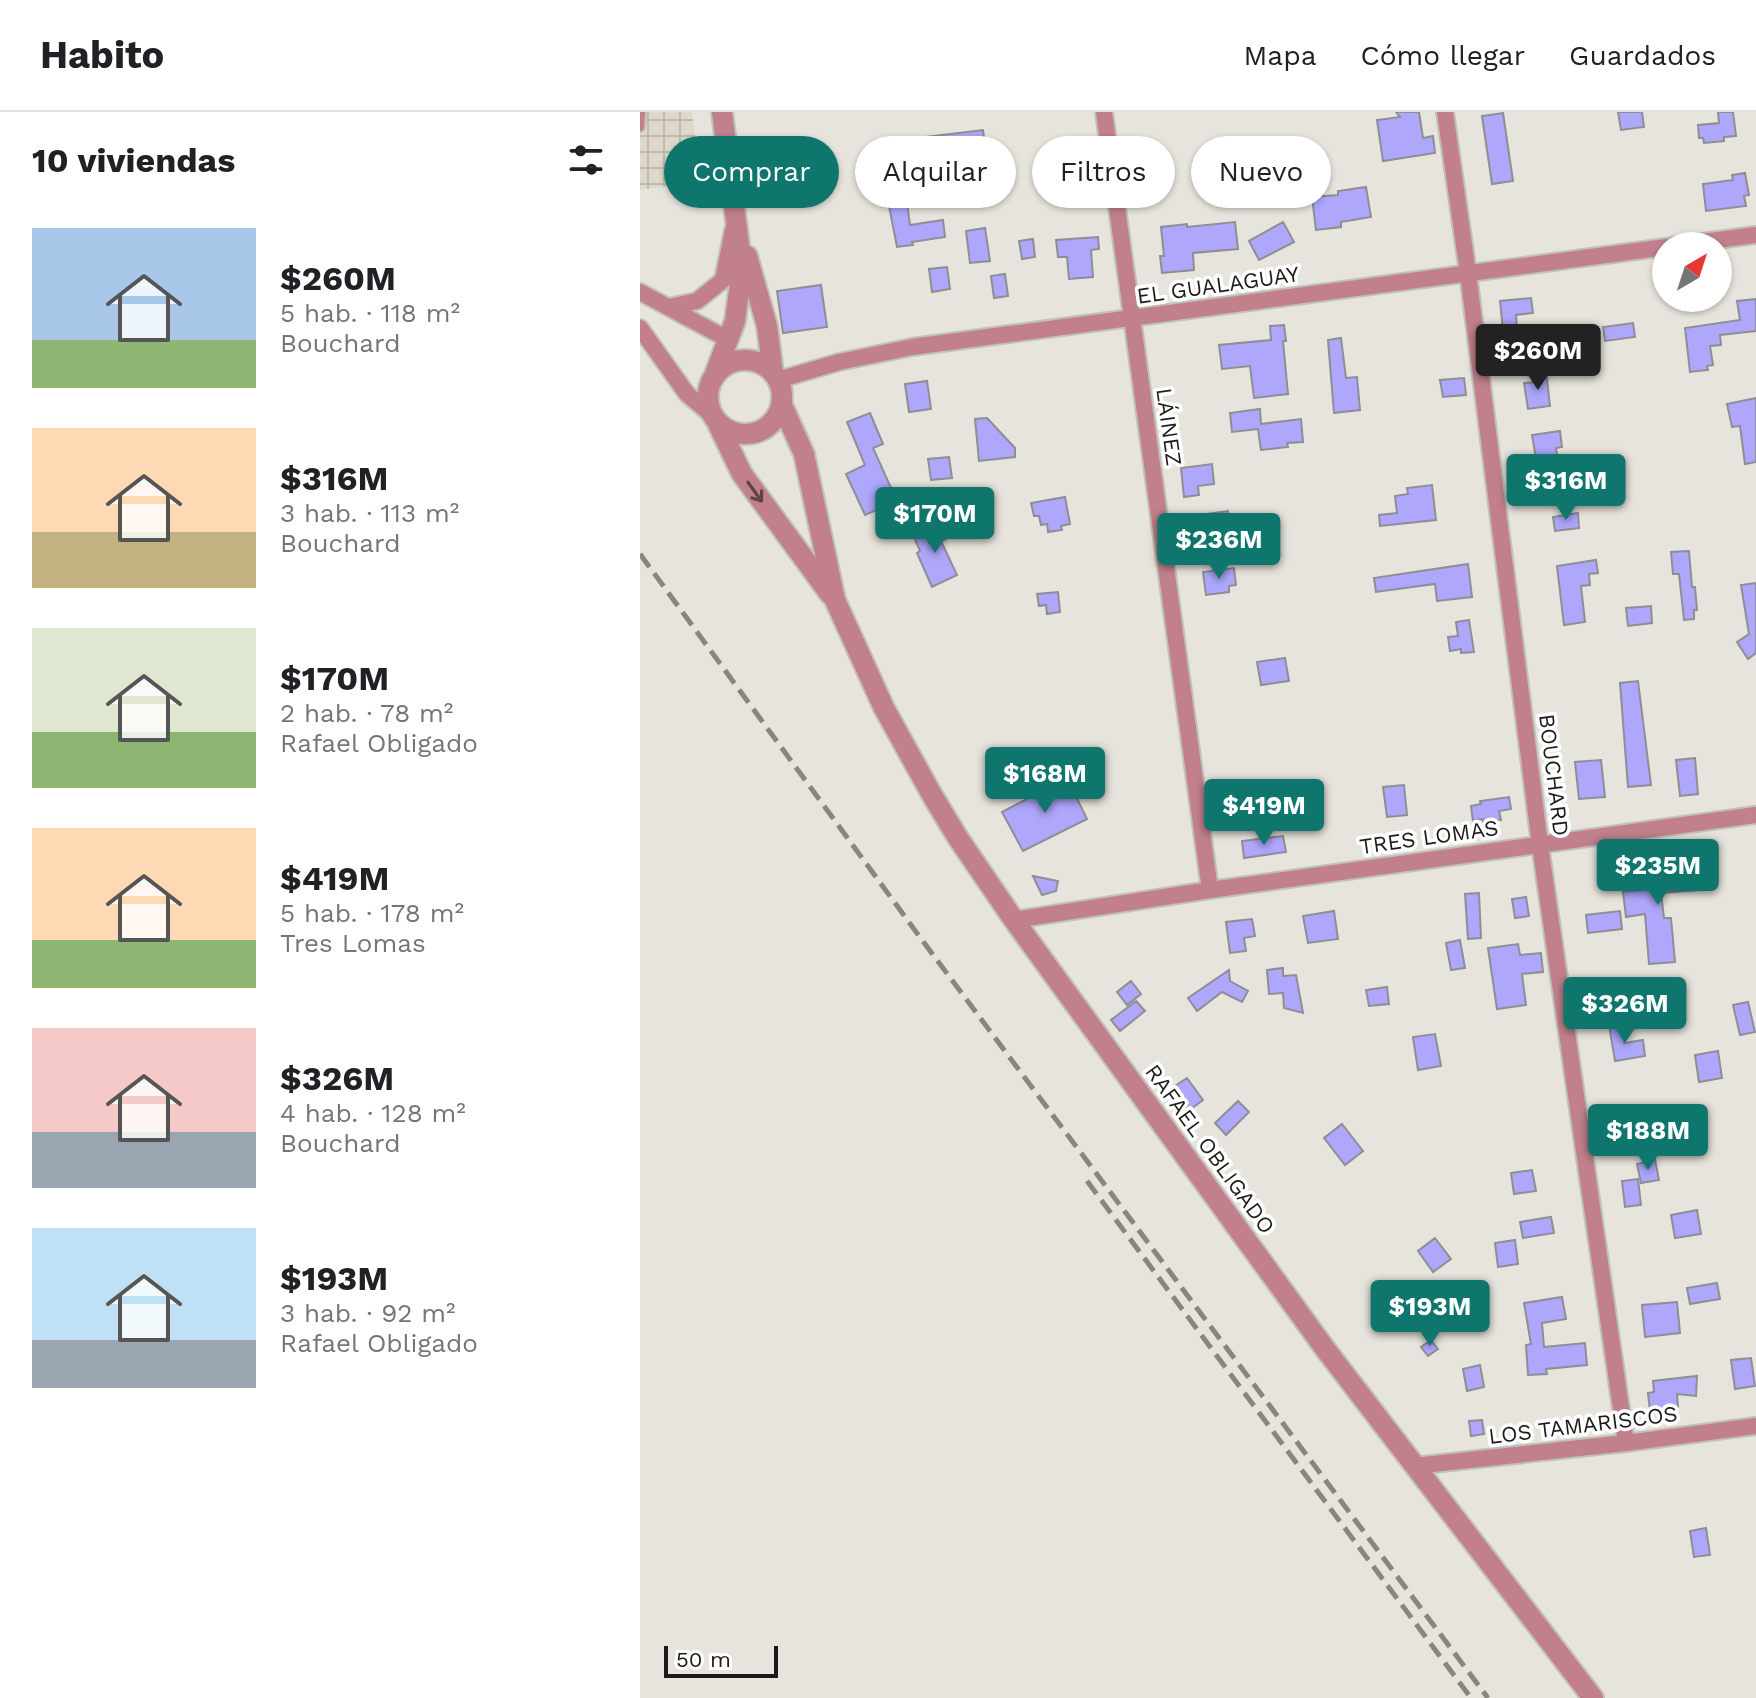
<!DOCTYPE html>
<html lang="es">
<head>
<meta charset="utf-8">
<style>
  body { margin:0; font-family:"Work Sans",sans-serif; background:#f6f6f6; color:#202124; height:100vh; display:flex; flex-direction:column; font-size:30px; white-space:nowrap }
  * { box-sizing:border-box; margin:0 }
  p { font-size:26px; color:#757577 }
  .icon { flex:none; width:44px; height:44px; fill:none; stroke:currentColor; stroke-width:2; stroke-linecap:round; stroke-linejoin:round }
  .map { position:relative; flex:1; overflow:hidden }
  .sheet { display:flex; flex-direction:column; background:#fff; width:640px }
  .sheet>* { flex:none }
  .hud { position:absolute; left:24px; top:24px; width:760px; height:72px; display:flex; gap:16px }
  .needle { width:52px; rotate:39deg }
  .controls { position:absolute; left:1012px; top:120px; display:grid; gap:16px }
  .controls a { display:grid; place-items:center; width:80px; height:80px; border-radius:50%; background:#fff; box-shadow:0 2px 6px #0004; font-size:40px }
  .scale { position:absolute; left:24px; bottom:20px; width:114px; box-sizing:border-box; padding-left:8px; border:4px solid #1c1b19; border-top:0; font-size:22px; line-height:28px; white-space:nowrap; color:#1c1b19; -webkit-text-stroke:6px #fff; paint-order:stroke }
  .price { position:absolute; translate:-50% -68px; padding:0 18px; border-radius:8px; background:#0f766e; color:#fff; font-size:26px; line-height:52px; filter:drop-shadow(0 2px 4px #0008) }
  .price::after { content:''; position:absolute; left:50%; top:48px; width:24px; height:18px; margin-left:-12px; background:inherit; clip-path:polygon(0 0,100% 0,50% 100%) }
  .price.on { background:#222; color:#fff }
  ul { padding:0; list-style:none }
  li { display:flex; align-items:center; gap:24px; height:200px; padding:0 32px }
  li span { display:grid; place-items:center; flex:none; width:224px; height:160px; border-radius:0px; color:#555 }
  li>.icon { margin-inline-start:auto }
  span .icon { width:96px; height:96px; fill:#fffc; stroke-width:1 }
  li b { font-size:34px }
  h2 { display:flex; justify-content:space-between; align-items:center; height:96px; padding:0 32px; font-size:34px }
  .chip { padding:0 28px; border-radius:36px; background:#fff; box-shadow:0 2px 6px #0004; font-size:28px; line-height:72px }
  .chip.on { background:#0f766e; color:#fff }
  header { display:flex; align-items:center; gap:48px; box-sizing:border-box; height:112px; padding:0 40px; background:#fff; border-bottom:2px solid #e0e0e0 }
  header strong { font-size:38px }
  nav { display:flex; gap:44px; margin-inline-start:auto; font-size:28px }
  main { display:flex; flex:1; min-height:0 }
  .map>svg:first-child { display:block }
  .industrial { fill:url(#industrial-grid) }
  .building { fill:#aea7fc; stroke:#8e8e94; stroke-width:2 }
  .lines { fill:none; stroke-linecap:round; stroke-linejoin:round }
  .service-casing { stroke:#c2c0ba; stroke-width:12 }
  .minor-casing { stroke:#c2c0ba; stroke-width:20 }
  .tertiary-casing { stroke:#c2c0ba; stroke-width:24 }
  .service { stroke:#c1808c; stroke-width:8 }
  .minor { stroke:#c1808c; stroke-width:16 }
  .tertiary { stroke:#c1808c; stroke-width:20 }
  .rail { stroke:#888681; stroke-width:5; stroke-dasharray:16 8; stroke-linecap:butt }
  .oneway { stroke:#5e4347 }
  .labels { text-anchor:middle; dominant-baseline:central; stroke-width:7; stroke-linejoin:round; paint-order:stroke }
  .street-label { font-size:22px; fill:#1c1b19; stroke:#fff }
</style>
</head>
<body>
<header>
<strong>Habito</strong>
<nav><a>Mapa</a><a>Cómo llegar</a><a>Guardados</a></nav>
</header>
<main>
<section class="sheet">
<h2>10 viviendas<svg class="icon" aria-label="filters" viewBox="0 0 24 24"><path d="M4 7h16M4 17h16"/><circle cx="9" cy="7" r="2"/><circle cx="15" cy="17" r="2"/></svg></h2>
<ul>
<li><span style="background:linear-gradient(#a9c7e8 70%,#8fb573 0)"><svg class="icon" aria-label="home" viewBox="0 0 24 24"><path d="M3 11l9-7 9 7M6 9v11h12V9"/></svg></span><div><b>$260M</b><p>5 hab. · 118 m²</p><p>Bouchard</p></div></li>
<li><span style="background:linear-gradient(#ffd9b3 65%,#c2b280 0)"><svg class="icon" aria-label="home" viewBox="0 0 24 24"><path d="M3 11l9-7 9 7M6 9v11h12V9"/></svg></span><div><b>$316M</b><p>3 hab. · 113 m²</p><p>Bouchard</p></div></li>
<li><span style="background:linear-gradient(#dfe7d0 65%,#8fb573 0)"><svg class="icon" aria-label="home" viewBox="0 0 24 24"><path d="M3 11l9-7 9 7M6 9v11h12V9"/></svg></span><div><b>$170M</b><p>2 hab. · 78 m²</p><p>Rafael Obligado</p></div></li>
<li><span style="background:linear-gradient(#ffd9b3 70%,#8fb573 0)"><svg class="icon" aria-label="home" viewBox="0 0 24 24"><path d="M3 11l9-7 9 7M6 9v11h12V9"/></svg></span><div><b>$419M</b><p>5 hab. · 178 m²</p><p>Tres Lomas</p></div></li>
<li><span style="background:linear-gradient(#f6c9c9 65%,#9aa5b1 0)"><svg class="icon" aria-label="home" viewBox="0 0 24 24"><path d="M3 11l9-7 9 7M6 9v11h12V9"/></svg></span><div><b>$326M</b><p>4 hab. · 128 m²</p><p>Bouchard</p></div></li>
<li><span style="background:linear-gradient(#bfe0f5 70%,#9aa5b1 0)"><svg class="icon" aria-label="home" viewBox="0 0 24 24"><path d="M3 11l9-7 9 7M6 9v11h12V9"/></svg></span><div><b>$193M</b><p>3 hab. · 92 m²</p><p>Rafael Obligado</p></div></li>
</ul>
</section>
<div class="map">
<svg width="1116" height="1586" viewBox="0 0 1116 1586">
  <defs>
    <pattern id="industrial-grid" width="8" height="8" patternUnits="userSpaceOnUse" patternTransform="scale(2)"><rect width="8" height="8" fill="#ded9cb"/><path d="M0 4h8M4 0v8" fill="none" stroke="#bebaae"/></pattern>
  </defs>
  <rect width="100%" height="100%" fill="#e7e4dd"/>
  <path class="industrial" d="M0,0H52L61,69L0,78Z"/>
  <path class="building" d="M756,0H779L783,26L793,24L795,41L743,49L737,8L760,5Z
    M978,0H1002L1004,15L981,18Z
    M1078,0H1093L1096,24L1084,25V29L1064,31L1063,26H1059L1058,13L1079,11Z
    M863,1L873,69L852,72L842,4Z
    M343,18L348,57L308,63L307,57L256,64L251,29Z
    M1105,61L1109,83L1104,84L1106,94L1066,99L1063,72L1093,68L1092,63Z
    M726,75L731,105L701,110V115L676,118L672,85L698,83V79Z
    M267,91L270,113L303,108L305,125L272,130L273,133L257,135L249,94Z
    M595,110L598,137L553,141L554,158L522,161L520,144H524L521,115L547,112V115Z
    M643,110L654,130L619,148L609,129Z
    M345,116L350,149L330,151L326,119Z
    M458,125L459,137L451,138L453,165L429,167L427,145H418L416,128Z
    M393,127L395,145L382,147L379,129Z
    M307,155L310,177L292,180L289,157Z
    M365,162L368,184L354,186L351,164Z
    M181,173L187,215L143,221L137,179Z
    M891,186L893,201L876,203L877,216L863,218L860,189Z
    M1116,187V219L1080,223L1081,233L1070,234L1073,253L1067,254L1068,258L1050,260L1045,216L1100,208L1097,189Z
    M993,211L995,225L965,229L963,215Z
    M644,213L646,229H643L648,282L614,286L610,254L582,257L579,233L631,228L630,214Z
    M701,226L706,266L717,265L720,298L694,301L688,228Z
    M906,259L910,294L888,297L884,271L895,270L894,261Z
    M824,266L826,283L803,285L800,268Z
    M287,269L291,297L269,300L265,272Z
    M1116,286V350L1105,352L1100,314L1092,315L1087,292Z
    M620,297L621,312L661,307L663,330L647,331L648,335L621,338L618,317L592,320L590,301Z
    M230,301L243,332L233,336L257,389L225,403L206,362L225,353L207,310Z
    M347,306L375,336V345L339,349L335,307Z
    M920,319L922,335L916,336L923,378L902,382L892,323Z
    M309,345L312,366L291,368L288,347Z
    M572,352L574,372L558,374L559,383L544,385L541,356Z
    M792,373L796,408L740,414L739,403L757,401L755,384L768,382L767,376Z
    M425,385L430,412L421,414L422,418L408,420L407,412L401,413L399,404H394L391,391Z
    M588,399L591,423L562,427L558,403Z
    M938,401L939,416L915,419L913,405Z
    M306,410L312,424L301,429L317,463L292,475L277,441L280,439L274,425Z
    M1049,439L1052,475H1055L1057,498H1054V507L1044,508L1039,462H1033L1031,440Z
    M956,448L958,461L949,462L950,473L941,474L945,510L924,513L917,454Z
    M828,452L832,485L797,489L795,472L736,480L734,466Z
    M594,456L596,473L589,474V480L566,483L563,460Z
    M1116,471V541L1108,547L1097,530L1109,522L1101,473Z
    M418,480L420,500L407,502L406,493L399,494L397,482Z
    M1011,494L1012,511L988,514L986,496Z
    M829,508L834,540L821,541V537L810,539L808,525L818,524L816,510Z
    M645,546L649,569L621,573L617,550Z
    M998,569L1011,673L988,675L980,571Z
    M1055,646L1058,682L1040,684L1036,648Z
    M961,648L965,685L939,687L935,650Z
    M427,666L447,707L383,739L362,700Z
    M764,673L767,703L747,705L743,675Z
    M869,685L871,697L859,699L861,708L843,710V707L833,709L831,694L841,692L840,689Z
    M643,724L646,740L604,746L602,729Z
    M1018,740L1022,763L1056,760L1059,778L1021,781L1024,806H1031L1035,850L1009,852L1005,802L986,805L983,780L1010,777L1004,741Z
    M393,764L418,769L416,779L402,783Z
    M839,781L841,826L828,827L825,782Z
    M886,785L889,804L875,806L872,787Z
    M694,799L698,827L668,831L663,804Z
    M980,799L982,817L948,821L946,803Z
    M612,807L615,824L604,826L606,839L590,841L586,810Z
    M820,828L825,856L811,858L806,831Z
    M878,832L880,843L901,841L903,860L882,862L886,893L857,897L848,836Z
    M643,856V864L656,863L663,901L644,896L643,881L629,882L627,858Z
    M589,858L590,869L608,879L602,890L582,880L557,899L548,886Z
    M491,869L501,882L487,893L477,880Z
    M747,875L749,892L729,894L726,878Z
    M496,889L505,899L480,919L471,908Z
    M1108,890L1115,920L1100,923L1093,893Z
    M981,911L984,931L1003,928L1005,944L975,949L969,913Z
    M795,922L801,954L778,958L773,925Z
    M1078,939L1082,966L1059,970L1055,943Z
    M547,966L563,988L548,999L532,976Z
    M598,989L609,1000L586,1023L575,1011Z
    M993,1007H1027V1026H993Z
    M702,1012L723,1039L705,1053L684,1026Z
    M1015,1048L1019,1068L1001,1071L997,1052Z
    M892,1058L896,1079L874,1082L871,1061Z
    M998,1067L1001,1093L985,1095L982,1069Z
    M1057,1098L1061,1122L1035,1126L1031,1103Z
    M911,1105L914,1121L883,1126L880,1110Z
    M795,1126L811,1147L793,1160L778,1139Z
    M875,1128L878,1152L858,1155L855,1131Z
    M1077,1171L1080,1187L1050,1192L1047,1176Z
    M922,1185L926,1207L902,1211L904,1235L945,1231L947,1253L906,1257L907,1262L888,1263L886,1233L891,1232L884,1191Z
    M1037,1190L1040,1221L1005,1225L1002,1193Z
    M791,1228L798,1237L788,1244L781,1235Z
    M1111,1246L1115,1274L1095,1277L1091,1248Z
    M840,1253L844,1275L827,1279L823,1257Z
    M1057,1264L1056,1284L1037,1282L1038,1295L1010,1299L1008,1281L1014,1280L1013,1269Z
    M842,1308L844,1322L831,1324L829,1309Z
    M1066,1416L1070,1443L1054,1445L1050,1419Z"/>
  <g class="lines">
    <defs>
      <path id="service" d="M0,15L1,0"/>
      <path id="minor" d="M464,0L570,778
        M805,0L828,161L900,733L986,1331
        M1032,134L1116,123
        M0,180L89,228
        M29,195L57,189L83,168L93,118
        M0,216L47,282L73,304
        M138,268L199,250L272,235L1026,135
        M374,808L570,778L1116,703
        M774,1354L986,1331L1116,1314"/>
      <path id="tertiary" d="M107,144L127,214L133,261
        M68 285a37 37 0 1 1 74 0a37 37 0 1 1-74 0Z
        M75,262L95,209L102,156L82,0
        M142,293L164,342L195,488L244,596L292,683L318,726L374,808L686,1238L953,1586
        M78,312L102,362L190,482"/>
    </defs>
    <use href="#service" class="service-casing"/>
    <use href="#minor" class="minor-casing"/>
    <use href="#tertiary" class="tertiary-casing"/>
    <use href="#service" class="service"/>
    <use href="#minor" class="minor"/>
    <use href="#tertiary" class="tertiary"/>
    <path class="rail" d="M0,442L282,828L848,1586
      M447,1069L831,1586"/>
  </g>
  <defs><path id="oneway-shaft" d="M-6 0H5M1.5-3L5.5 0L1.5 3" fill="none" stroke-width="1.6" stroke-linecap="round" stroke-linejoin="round" transform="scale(2)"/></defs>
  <use class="oneway" href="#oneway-shaft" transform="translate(115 380) rotate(54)"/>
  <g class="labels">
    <g class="street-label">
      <text transform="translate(578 173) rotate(-8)">EL GUALAGUAY</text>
      <text transform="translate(529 315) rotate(82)">LÁINEZ</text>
      <text transform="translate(914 663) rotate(83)">BOUCHARD</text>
      <text transform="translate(789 725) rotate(-8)">TRES LOMAS</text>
      <text transform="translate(570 1037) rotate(54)">RAFAEL OBLIGADO</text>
      <text transform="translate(943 1313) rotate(-7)">LOS TAMARISCOS</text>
    </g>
  </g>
</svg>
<div class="controls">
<a><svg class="needle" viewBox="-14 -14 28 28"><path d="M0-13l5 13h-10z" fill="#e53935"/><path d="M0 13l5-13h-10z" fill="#757577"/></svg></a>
</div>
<div class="scale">50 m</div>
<b class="price on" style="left:898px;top:280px">$260M</b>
<b class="price" style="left:926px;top:410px">$316M</b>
<b class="price" style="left:295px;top:443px">$170M</b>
<b class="price" style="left:579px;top:469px">$236M</b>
<b class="price" style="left:405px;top:703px">$168M</b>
<b class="price" style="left:624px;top:735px">$419M</b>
<b class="price" style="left:1018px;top:795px">$235M</b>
<b class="price" style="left:985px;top:933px">$326M</b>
<b class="price" style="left:1008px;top:1060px">$188M</b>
<b class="price" style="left:790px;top:1236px">$193M</b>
<div class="hud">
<a class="chip on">Comprar</a>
<a class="chip">Alquilar</a>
<a class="chip">Filtros</a>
<a class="chip">Nuevo</a>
</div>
</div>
</main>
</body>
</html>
